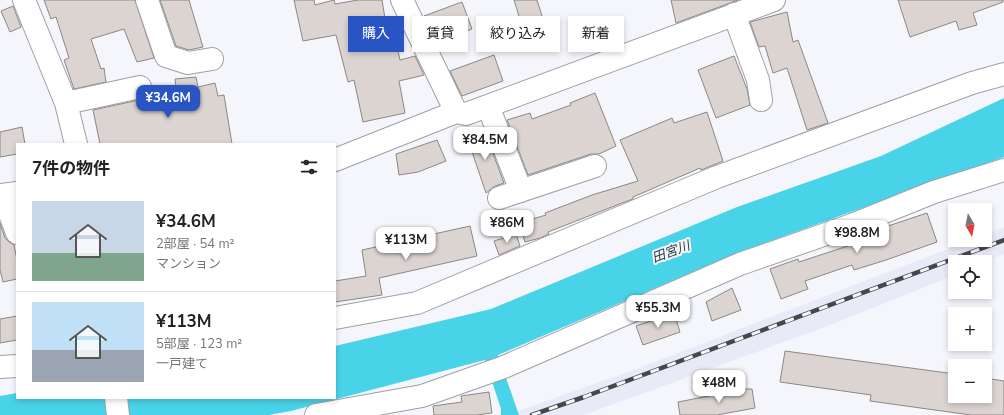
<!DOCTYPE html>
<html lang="ja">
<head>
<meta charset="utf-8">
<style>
  body { margin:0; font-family:"Nunito Sans","Noto Sans JP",sans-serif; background:#f6f6f6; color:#222; height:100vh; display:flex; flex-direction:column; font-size:15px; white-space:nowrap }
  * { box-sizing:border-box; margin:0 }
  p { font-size:13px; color:#767676 }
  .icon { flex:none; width:22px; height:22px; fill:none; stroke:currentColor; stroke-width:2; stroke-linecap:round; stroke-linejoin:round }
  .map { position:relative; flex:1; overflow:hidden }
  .side { position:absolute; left:16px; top:143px; width:320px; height:256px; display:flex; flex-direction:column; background:#fff; border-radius:0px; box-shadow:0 2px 6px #0003 }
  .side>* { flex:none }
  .banner { position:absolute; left:348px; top:16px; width:380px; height:36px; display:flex; gap:8px }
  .needle { width:26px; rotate:170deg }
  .tools { position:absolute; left:948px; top:203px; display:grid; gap:8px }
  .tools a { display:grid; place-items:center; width:44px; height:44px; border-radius:0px; background:#fff; box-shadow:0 2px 6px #0003; font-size:20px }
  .price { position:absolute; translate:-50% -34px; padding:0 9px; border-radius:8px; background:#fff; color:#222; font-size:13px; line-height:26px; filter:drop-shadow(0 1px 2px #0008) }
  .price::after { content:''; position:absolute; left:50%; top:24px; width:12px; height:9px; margin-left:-6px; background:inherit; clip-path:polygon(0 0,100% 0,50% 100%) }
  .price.current { background:#2955c4; color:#fff }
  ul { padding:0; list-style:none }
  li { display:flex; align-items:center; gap:12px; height:100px; padding:0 16px }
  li+li { border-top:1px solid #e0e0e0 }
  li span { display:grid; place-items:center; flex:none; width:112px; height:80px; border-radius:0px; color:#555 }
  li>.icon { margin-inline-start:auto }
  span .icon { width:48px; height:48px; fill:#fffc; stroke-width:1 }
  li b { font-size:17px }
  h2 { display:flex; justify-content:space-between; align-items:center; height:48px; padding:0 16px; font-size:17px }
  .tag { padding:0 14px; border-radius:0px; background:#fff; box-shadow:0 2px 6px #0003; font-size:14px; line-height:36px }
  .tag.current { background:#2955c4; color:#fff }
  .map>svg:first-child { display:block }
  .built { fill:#e8eaf8 }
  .water { fill:#48d3e8 }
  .building { fill:#dbd4d1; stroke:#8d8784 }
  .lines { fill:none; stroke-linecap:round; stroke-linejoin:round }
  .street-casing { stroke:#9fa0a6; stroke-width:24 }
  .secondary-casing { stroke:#9fa0a6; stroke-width:24 }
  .street { stroke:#fff; stroke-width:22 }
  .secondary { stroke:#fff; stroke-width:22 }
  .rail-casing { stroke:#47474b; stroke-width:4.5 }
  .rail { stroke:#f5f6fc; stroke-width:3; stroke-dasharray:9; stroke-linecap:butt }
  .labels { text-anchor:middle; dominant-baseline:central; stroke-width:4; stroke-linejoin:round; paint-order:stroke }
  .water-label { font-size:13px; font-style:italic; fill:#1c3337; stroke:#f5f6fc }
</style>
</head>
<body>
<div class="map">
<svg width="1004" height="415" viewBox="0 0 1004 415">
  <rect width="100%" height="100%" fill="#f5f6fc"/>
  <path class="built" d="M1004,227V254L985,262H955V275L825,327L584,415H519L518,411L639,368L971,240H985V235Z"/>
  <path class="water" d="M1004,98V157L740,252L498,355L519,415H501V409L485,360L291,411L269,415H0V396L17,393V398H335V346L491,309L737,207L881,156Z"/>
  <path class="building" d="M44,0H135L154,58L137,62L124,29L91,39L101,69L104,68L106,82L74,89L64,60L69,58L56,17L51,19Z
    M160,0H189L203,47L189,50L176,46Z
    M294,0H314L315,5L334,0L335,4L358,0H382L389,43L396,42L400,60L415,56L424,75L399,81L405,113L363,122L354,80L348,82L336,35L303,41Z
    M514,0H537L544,22L523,29Z
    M671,0H738L676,23Z
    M898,0H1003V2L973,13L977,25L959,30L956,21L910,37Z
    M462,2L472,29L436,42L424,16Z
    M13,6L21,27L10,32L1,11Z
    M787,12L793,42L798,40L828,123L807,130L787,68L773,73L765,46L759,47L750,22Z
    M494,55L503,81L462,96L450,71Z
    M734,56L747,89L750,105L716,118L698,70Z
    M196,77L198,87L215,83L218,96L224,95L232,144H100L93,110L144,99V101L177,94L175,79Z
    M595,93L616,146L599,154H591L528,175L507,120L530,113L532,119L571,105L570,103Z
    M707,112L723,161L701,170L700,168L633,197V199L622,203L548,232L549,234L540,238L525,242L519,223L546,215L545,213L592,195L638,181L620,140L672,118L674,123Z
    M22,127L25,144H17V154L0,157V132Z
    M485,132L504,183L495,186L486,193L467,137Z
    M437,140L446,161L418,172L399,175L396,154Z
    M927,213L937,242L886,260L854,270L852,265L805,281L808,289L781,299L770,269L798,259L799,262L860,242L858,236Z
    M0,223L5,238L9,242L14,245L17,260V279L3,282L0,270Z
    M470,226L477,256L379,278L382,295L335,302V281L366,276L362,250Z
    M516,234L520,246L499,255L494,241Z
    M732,288L741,310L712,321L706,302Z
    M674,313L680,332L643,345L636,326Z
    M17,316V340L0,343V319Z
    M785,351L955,374V396H985V378L1004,381V415H971L870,401L871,395L780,382Z
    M745,389H752L755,408L717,415H680L678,402Z
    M489,392L492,413L477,415H434L433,406L462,402L461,396Z"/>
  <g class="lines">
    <defs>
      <path id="street" d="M24,0L66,103L76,144
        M147,0L166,56L188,63L212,59
        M402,0L456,112L466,114L774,0
        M734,14L758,80L761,100
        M66,103L140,87
        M488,106L521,191
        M3,195L17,233
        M499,198L595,166
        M335,318L417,303L717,177L972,83L1004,74
        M0,367L17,366
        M116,398L118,415
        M316,415L422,396L504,367L740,264L852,225L934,192L1004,170"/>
      <path id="secondary" d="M335,160L456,112
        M0,195L17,193"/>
    </defs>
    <use href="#street" class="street-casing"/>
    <use href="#secondary" class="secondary-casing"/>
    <use href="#street" class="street"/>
    <use href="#secondary" class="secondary"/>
    <defs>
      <path id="rail" d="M532,415L584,397L1004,240"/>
    </defs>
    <use href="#rail" class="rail-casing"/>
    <use href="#rail" class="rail"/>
  </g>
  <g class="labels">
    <g class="water-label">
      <text transform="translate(671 252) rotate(-20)">田宮川</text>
    </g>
  </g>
</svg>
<div class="tools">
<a><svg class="needle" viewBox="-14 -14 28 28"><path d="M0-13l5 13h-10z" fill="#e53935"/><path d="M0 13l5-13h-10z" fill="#767676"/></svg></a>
<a><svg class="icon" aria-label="locate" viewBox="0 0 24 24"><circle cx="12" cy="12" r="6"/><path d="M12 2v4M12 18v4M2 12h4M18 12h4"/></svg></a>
<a>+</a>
<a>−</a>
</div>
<b class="price current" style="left:168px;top:119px">¥34.6M</b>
<b class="price" style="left:485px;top:161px">¥84.5M</b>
<b class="price" style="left:507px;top:244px">¥86M</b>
<b class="price" style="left:857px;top:254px">¥98.8M</b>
<b class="price" style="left:406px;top:261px">¥113M</b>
<b class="price" style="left:658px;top:329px">¥55.3M</b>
<b class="price" style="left:719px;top:404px">¥48M</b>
<div class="banner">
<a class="tag current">購入</a>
<a class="tag">賃貸</a>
<a class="tag">絞り込み</a>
<a class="tag">新着</a>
</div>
<section class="side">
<h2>7件の物件<svg class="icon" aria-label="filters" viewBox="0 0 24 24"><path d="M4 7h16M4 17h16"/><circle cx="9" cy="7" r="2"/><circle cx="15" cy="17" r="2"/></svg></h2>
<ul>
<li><span style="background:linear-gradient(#c9d6e8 65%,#7fa58c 0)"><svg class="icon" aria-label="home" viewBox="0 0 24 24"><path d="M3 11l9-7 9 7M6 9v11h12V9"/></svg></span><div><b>¥34.6M</b><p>2部屋 · 54 m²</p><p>マンション</p></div></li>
<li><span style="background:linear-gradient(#bfe0f5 60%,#9aa5b1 0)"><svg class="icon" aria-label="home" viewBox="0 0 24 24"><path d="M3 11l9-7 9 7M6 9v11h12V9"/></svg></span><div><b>¥113M</b><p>5部屋 · 123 m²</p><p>一戸建て</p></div></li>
</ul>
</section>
</div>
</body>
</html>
